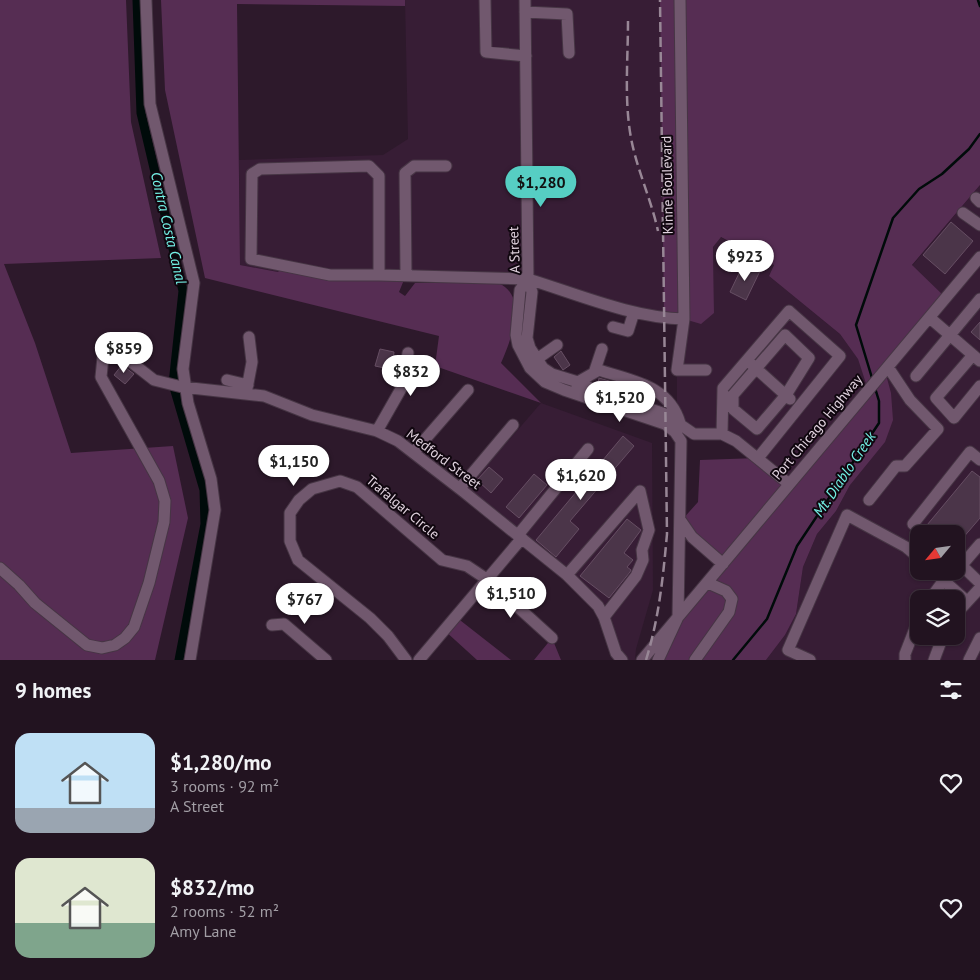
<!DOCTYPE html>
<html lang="en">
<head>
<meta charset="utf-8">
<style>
  body { margin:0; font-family:"PT Sans",sans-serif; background:#2e202d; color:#f1f3f6; height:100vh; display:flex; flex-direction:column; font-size:19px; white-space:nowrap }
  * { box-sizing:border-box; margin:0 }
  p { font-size:16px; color:#a29ea5 }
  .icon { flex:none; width:28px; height:28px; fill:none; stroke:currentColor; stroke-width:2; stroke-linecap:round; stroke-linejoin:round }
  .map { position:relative; height:660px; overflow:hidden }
  .panel { display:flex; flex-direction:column; background:#221320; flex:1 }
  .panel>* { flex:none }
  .needle { width:32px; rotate:241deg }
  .fabs { position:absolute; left:910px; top:525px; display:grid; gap:10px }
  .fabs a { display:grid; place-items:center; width:55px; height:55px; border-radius:10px; background:#221320; box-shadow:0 1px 4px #0004,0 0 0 1px #3f323e; font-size:25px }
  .price { position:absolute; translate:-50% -42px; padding:0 11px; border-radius:18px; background:#fff; color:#222; font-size:16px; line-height:32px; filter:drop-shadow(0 1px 2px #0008) }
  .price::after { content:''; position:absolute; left:50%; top:30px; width:15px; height:11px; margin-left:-8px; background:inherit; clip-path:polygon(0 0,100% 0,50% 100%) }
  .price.active { background:#56cec3; color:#111 }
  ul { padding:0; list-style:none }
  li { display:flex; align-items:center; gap:15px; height:125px; padding:0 15px }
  li span { display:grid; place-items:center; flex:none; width:140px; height:100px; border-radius:15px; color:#555 }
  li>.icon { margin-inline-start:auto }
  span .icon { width:60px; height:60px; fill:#fffc; stroke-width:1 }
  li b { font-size:21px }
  h2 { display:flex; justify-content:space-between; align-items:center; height:60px; padding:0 15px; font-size:21px }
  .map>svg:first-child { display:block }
  .built { fill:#371d35; fill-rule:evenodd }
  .green { fill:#562d53 }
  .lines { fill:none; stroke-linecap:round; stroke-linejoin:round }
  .stream { stroke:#000b0a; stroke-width:2.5 }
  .canal { stroke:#000b0a; stroke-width:9 }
  .building { fill:#4b3549; stroke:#664e63 }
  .minor-casing { stroke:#463544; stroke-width:13 }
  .minor { stroke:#71586e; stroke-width:11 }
  .rail { stroke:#988796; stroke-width:2.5; stroke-dasharray:10 5; stroke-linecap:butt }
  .labels { text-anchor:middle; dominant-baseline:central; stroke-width:4; stroke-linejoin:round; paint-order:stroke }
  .street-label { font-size:14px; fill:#e0d2de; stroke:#10070f }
  .water-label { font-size:15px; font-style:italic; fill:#73f2e6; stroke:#10070f }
</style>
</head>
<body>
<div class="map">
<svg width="980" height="660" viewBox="0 0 980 660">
  <rect width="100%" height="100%" fill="#2d192b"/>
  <path class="built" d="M405,0H660L664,319L528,279L278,272L240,265L239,160L383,155L408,139Z
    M980,185V660H766L785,635L796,614L803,567L817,534L836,511L850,485L885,371L912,266ZM919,534H956V571H919ZM919,599H956V636H919Z
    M720,237L774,265L769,276L840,334L858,358L868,390L789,484L736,441L694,434L677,416V370L684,319L714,313L713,247Z
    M541,403L652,443L653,590L636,649L635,660H622L598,606L464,492Z"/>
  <path class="green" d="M0,0H126L131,122L161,258L4,264L35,343L71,453L173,446L188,518L155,660H0Z
    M161,0H405V6L237,4L240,265L278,272L284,266L406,275L399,292L405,296L415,283H498C529,296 511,340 501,363L541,403L435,366L439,336L205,278L165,90Z
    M660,0H980V185L912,265L946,298L885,371L891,393L893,420L885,442L850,485L836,511L817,534L803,567L796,614L785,635L766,660H652L678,617L723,565L681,521L698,502L700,460L758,458L790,484L868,390L858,359L840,334L769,276L774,265L721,237L713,247L714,313L701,324L684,319H664Z
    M456,617L511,660H477L444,630Z
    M552,638L561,660H534Z"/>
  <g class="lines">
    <path class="stream" d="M978,0L980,6
      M872,378L856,325L893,218L919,189L942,174L969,149L980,134
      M733,660L767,619L797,546L879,423V401L875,388"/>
    <path class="canal" d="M137,0L141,113L183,291L173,384L204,490L205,524L179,660"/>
  </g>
  <path class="building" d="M951,222L973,241L945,274L923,255Z
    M744,263L760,271L746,300L730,292Z
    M980,322V340L971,332Z
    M380,349L394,352L393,361L396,362L394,370L375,366Z
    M561,351L570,365L563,370L554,357Z
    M122,365L134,374L125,384L114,375Z
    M599,378L623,385L621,391L598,383Z
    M623,436L634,446L570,521L579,529L556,557L536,540Z
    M489,467L503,479L491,493L477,480Z
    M972,471L980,477V518L956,546V534H937L927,525Z
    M534,474L547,485L519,518L506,507Z
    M627,519L641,530L624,553L633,560L627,567L631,570L630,572L609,598L580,576Z"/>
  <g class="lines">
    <defs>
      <path id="minor" d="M146,0L150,104L194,283L183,369L188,403L211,479L215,510L190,660
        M485,0L486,52L526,56
        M525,0L528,279C577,294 633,318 684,319
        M680,0L684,319L677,370H706
        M525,12L567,14L569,53
        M976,198L980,202
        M963,213L980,225
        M379,275H330L251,259L252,174L260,169L369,166L379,176V275L528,279
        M406,275L405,173L414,166H446
        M528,279L520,290L516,335L518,345L530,368L545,382L564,390L665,424L675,432L681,441L678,617L658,660
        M528,279L532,292L527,338L530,348L543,368L552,374L578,382L594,390L665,414L694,434H722L736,441L789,484
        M930,318L980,361
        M613,327L628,331L634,312
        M785,335L809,358L786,395L757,429L733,409V395Z
        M973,355L936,398L954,418L980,386
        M537,359L557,345
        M750,363L790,399
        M595,370L602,349
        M410,373L428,376
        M916,376L980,299
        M227,380L248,385
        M577,387L578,382L599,370C632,381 669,385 680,423
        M246,394L252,362L249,337
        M377,431L410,373L406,365L408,353
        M722,434L723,388L789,311L840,356L758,458
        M414,452L468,390
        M460,488L513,425
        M869,500L896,466H905L938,429L910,400L888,367
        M681,521L692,537L723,564
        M925,534L913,524L970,452L980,460
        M518,535L588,449
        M956,560L980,583
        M962,565L980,544
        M0,568L19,585L35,603L87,645L102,648L115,645L125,638L134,627L149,583L164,522L165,501L159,481L101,377L103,357L122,355L154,380L182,387L264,396L312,415L377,431L398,441L464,492L567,575L598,606L604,617L616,653L622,660
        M933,571L967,601
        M567,575L640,491L649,530L642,550L643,560L636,576L604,617
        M930,599L944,580
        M956,614L980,588
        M272,625L284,624L326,660
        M406,660L388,636L370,618L298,560L290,541V513L299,500L312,489L340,481L357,487L442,560L467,566L488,580L552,638
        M419,660L522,538
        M642,660L980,257
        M695,660L729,612L732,599L726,591L708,583
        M810,660L788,650L847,515L906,547L919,558
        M905,660V654L919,618
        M934,660L943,636
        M969,660L980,638"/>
    </defs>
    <use href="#minor" class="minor-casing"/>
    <use href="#minor" class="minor"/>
    <path class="rail" d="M628,21C628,59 624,100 631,138C637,170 651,199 658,231
      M646,660C659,618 663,578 667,534L660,0"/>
  </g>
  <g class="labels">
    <g class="street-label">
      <text transform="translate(667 185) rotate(-91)">Kinne Boulevard</text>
      <text transform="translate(514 250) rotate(-92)">A Street</text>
      <text transform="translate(817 427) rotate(-50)">Port Chicago Highway</text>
      <text transform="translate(444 459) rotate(37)">Medford Street</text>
      <text transform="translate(403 507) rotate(40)">Trafalgar Circle</text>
    </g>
    <g class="water-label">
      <text transform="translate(169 228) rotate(77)">Contra Costa Canal</text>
      <text transform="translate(844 474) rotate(-56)">Mt. Diablo Creek</text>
    </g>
  </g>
</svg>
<div class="fabs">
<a><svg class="needle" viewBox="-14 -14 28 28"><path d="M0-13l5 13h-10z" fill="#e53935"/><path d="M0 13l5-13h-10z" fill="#a29ea5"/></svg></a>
<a><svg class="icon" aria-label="layers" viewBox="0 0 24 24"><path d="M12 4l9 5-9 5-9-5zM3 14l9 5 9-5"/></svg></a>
</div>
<b class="price active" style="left:541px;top:208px">$1,280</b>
<b class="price" style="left:745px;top:282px">$923</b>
<b class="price" style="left:124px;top:374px">$859</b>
<b class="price" style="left:411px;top:397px">$832</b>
<b class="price" style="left:620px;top:423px">$1,520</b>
<b class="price" style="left:294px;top:487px">$1,150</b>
<b class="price" style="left:581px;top:501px">$1,620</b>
<b class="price" style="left:511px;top:619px">$1,510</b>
<b class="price" style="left:305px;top:625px">$767</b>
</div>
<section class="panel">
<h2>9 homes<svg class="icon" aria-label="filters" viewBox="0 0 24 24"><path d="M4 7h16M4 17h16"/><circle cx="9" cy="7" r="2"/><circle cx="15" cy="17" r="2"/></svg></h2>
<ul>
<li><span style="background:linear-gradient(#bfe0f5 75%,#9aa5b1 0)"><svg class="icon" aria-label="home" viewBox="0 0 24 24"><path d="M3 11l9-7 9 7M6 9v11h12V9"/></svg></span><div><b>$1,280/mo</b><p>3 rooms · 92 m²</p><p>A Street</p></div><svg class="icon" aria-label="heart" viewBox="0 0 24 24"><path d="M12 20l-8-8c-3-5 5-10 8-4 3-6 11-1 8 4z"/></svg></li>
<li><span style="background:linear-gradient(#dfe7d0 65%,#7fa58c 0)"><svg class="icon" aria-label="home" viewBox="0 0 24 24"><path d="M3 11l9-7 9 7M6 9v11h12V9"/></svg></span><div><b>$832/mo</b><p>2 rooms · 52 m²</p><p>Amy Lane</p></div><svg class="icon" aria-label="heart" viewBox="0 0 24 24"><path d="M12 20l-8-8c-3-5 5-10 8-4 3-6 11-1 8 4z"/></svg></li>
</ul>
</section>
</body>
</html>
